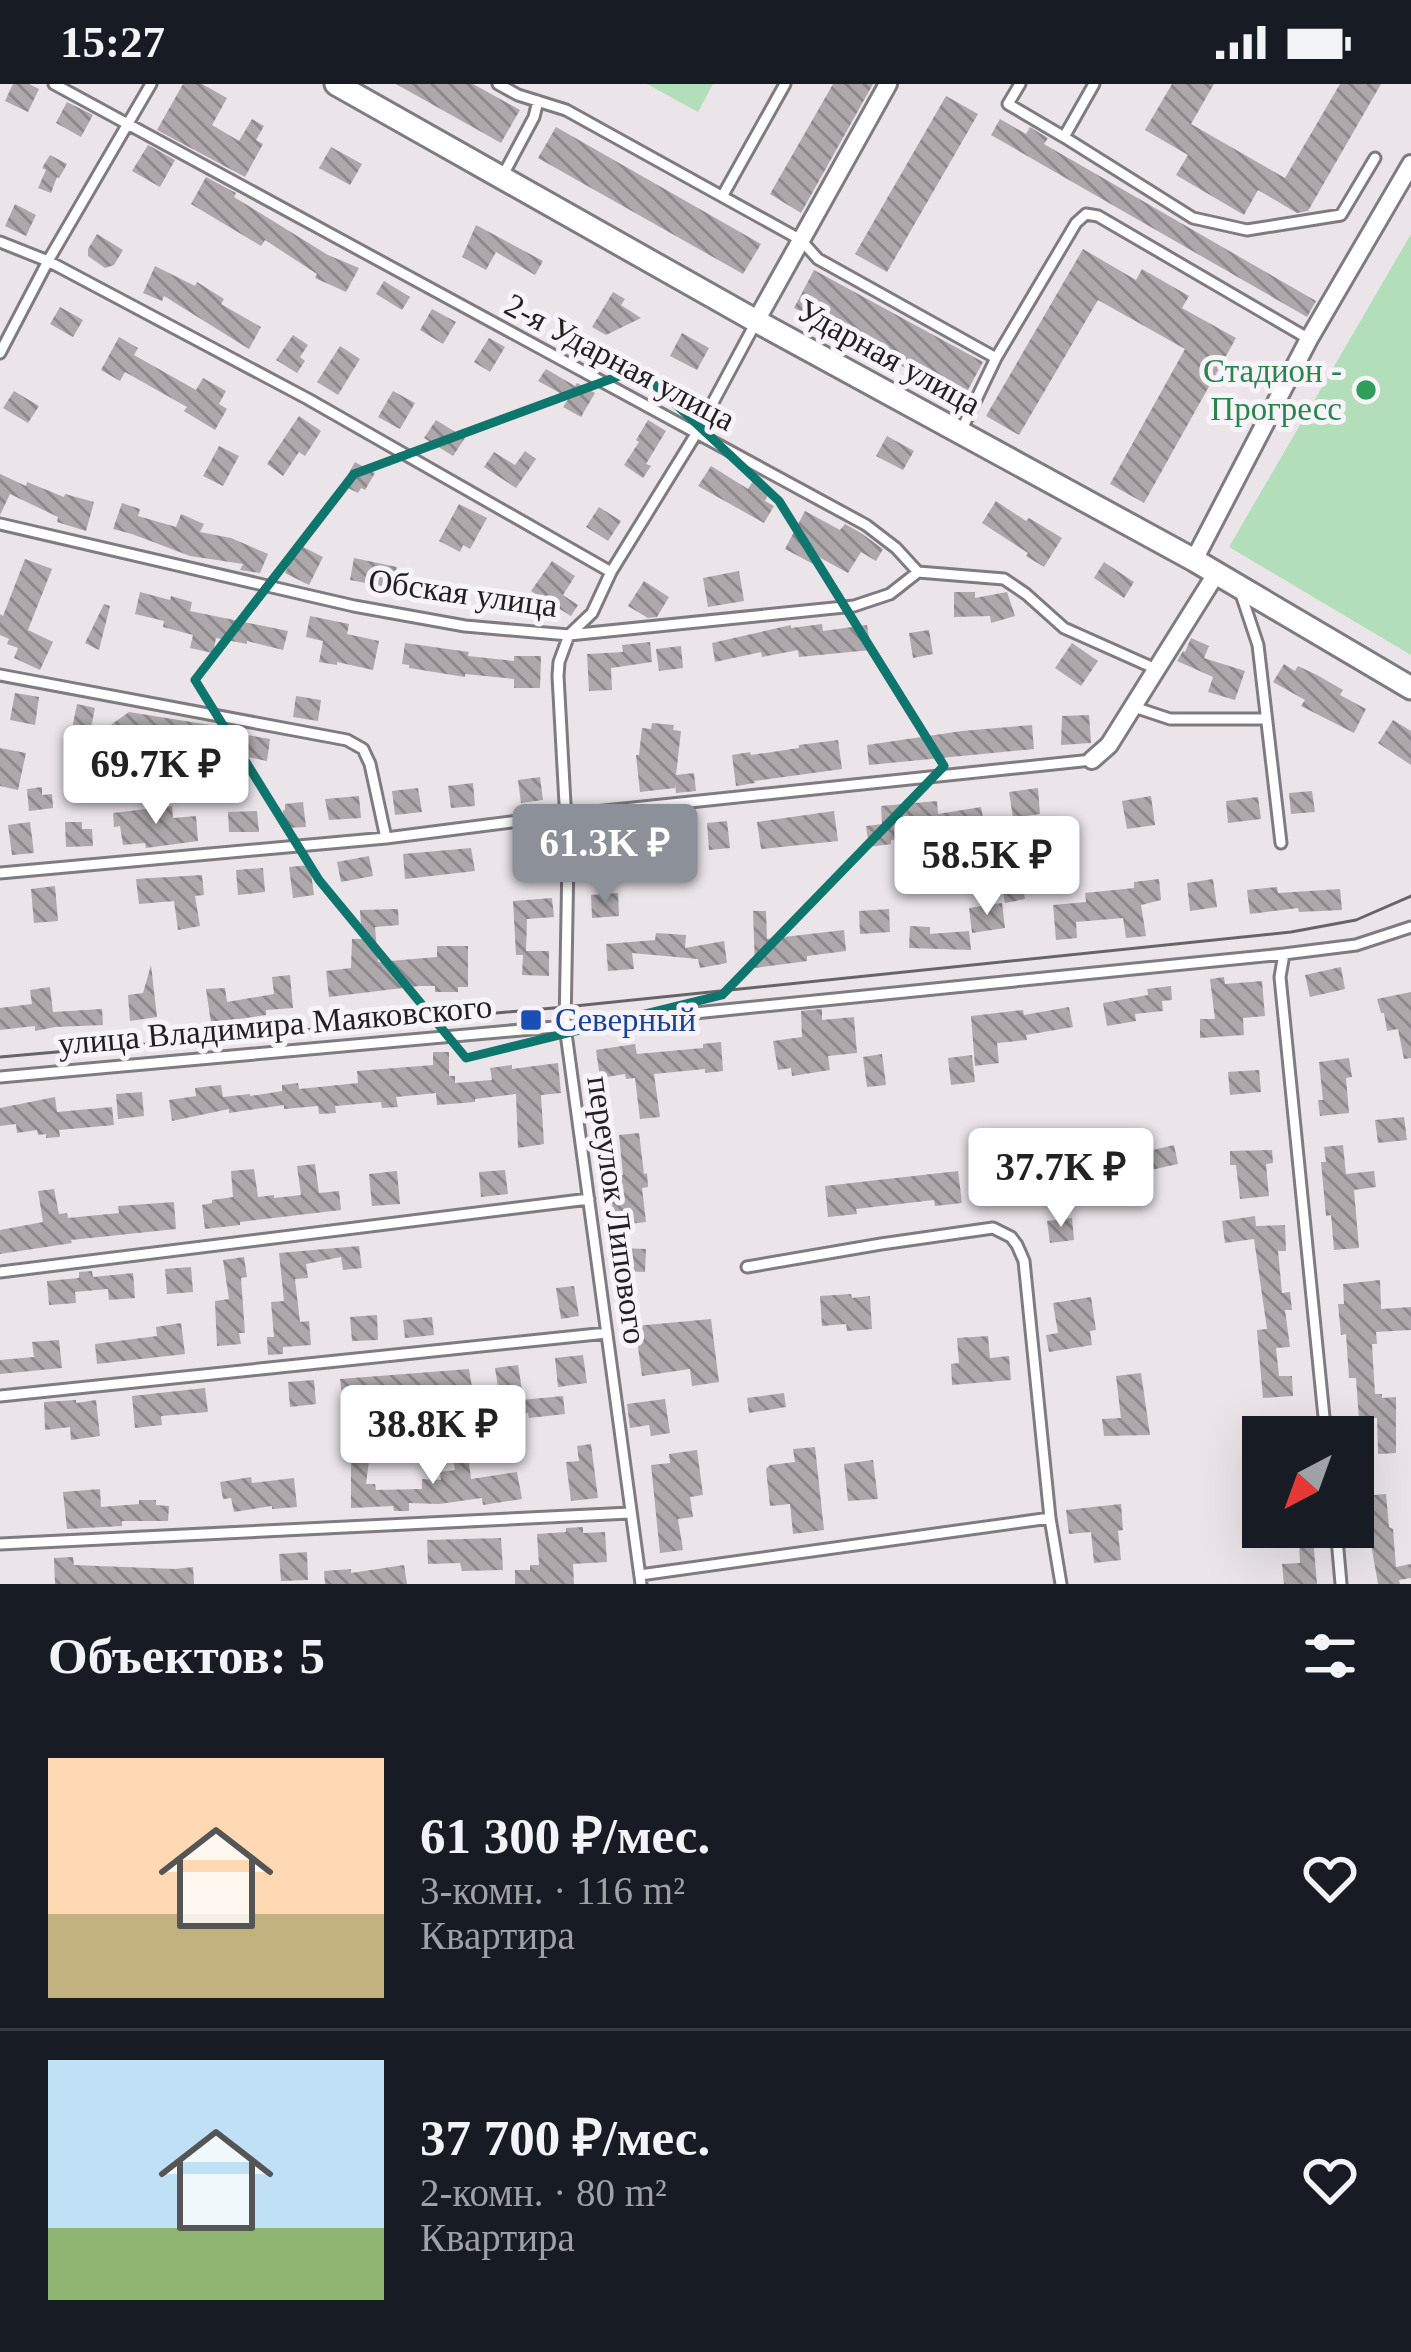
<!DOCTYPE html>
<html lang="ru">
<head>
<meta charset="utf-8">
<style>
  body { margin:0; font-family:Georgia,serif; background:#242831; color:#f1f3f6; height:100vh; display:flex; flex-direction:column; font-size:45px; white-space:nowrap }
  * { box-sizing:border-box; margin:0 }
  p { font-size:39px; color:#9ea1a6 }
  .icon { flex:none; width:66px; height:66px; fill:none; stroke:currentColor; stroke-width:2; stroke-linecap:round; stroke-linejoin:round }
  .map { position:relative; height:1500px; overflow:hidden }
  .panel { display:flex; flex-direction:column; background:#171b24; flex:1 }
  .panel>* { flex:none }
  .needle { width:78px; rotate:221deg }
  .buttons { position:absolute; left:1242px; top:1332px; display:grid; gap:24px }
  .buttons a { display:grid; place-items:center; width:132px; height:132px; border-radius:0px; background:#171b24; box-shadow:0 12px 48px #0002; font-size:60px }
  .price { position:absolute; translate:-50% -102px; padding:0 27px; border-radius:12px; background:#fff; color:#222; font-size:39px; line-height:78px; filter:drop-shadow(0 3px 6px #0008) }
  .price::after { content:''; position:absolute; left:50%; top:72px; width:36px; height:27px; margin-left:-18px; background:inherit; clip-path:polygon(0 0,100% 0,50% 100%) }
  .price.selected { background:#8c9099; color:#fff }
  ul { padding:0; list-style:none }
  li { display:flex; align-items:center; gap:36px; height:300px; padding:0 48px }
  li+li { border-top:3px solid #363941 }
  li span { display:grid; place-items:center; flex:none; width:336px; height:240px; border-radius:0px; color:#555 }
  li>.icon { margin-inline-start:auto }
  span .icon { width:144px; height:144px; fill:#fffc; stroke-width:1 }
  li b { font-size:51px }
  h2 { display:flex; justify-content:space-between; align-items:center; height:144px; padding:0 48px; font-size:51px }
  .status { display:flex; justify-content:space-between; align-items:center; height:84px; padding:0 60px; background:#171b24; direction:ltr }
  .status svg { height:33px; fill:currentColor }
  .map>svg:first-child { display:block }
  .pitch { fill:#b2deb9 }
  .building { fill:url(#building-back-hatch) }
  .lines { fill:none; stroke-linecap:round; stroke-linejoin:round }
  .service-casing { stroke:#807b80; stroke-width:15 }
  .minor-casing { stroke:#807b80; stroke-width:22 }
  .tertiary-casing { stroke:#807b80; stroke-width:27 }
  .service { stroke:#fff; stroke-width:9 }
  .minor { stroke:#fff; stroke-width:16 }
  .tertiary { stroke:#fff; stroke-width:21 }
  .tram { stroke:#676466; stroke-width:3 }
  .marked { fill:none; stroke:#0f766e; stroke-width:9; stroke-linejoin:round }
  .leisure-dot { fill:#2e9e5b; stroke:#f8f3f8; stroke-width:4.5 }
  .transit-dot { fill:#1a4fb4; stroke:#f8f3f8; stroke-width:4.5 }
  .labels { text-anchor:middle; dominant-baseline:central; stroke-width:10; stroke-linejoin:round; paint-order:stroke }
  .street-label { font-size:33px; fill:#222021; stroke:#f8f3f8 }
  .leisure-label { font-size:33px; fill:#27864d; stroke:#f8f3f8; text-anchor:end }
  .transit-label { font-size:33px; fill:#164399; stroke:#f8f3f8; text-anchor:start }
</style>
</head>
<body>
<div class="status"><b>15:27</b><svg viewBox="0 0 49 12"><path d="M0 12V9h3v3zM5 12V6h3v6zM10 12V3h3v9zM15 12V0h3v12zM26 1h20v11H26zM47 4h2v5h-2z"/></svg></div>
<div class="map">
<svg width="1411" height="1500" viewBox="0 0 1411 1500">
  <defs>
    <pattern id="building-back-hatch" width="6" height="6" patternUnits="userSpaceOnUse" patternTransform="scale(3)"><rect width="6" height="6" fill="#aea8ab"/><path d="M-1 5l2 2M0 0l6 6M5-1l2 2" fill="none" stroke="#8d888b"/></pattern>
  </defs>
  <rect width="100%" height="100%" fill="#ebe5ea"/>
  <path class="pitch" d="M647,0H713L698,28Z
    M1411,150V571L1229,463Z"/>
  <path class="building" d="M13,0H29L39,5L28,28L5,17Z
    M183,0H202L227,14L212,41L239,57L252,35L264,42L256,56L263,60L245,93L157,46Z
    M396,0H473L520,26L501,59Z
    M833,0H873L801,129L770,110Z
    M1172,0H1214L1191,40L1285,94L1340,0H1381L1308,127L1297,129L1258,106L1244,131L1176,91L1188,71L1145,46Z
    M946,12L978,30L887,188L855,170Z
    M67,18L93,31L81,53L56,39Z
    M1000,35L1026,50L1030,43L1048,54L1044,60L1316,217L1307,233L991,51Z
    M556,43L761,160L743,190L538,74Z
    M148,61L175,76L160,103L132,87Z
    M331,63L362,80L350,101L319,84Z
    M50,71L67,80L59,94L57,93L51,109L38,104L46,86L42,84Z
    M206,93L236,109L234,113L328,171L359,184L346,208L315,194L317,190L265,156L261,162L191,120Z
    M15,120L36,131L26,152L5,142Z
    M476,141L543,177L535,191L496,168L486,186L462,173Z
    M97,150L123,166L114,181L105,184L88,172V165Z
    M1083,165L1136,196L1142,185L1189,212L1182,224L1236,254L1144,419L1110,400L1185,265L1098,216L1019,351L986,332Z
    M155,182L195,202L197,198L224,215L221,220L261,243L249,265L164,212L162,217L143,209Z
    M814,186L983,278L963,315L794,224Z
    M384,197L410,213L402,226L376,210Z
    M613,208L625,215L621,221L641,234L606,251L592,243Z
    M60,223L83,236L73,253L50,240Z
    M432,225L456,238L443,260L420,246Z
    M682,249L709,264L697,286L670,272Z
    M293,251L308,261L300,273L305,277L297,289L276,276Z
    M119,253L138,264L134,271L196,306L203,294L226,307L219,320L227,325L215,346L184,327L187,323L125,288L120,297L101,286Z
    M489,254L505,263L490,288L474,278Z
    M340,262L360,275L338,311L317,298Z
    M546,285L575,302L577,299L595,309L581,333L563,323L569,314L538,297Z
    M14,307L39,322L28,339L3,324Z
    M393,307L415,319L400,345L378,333Z
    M299,332L321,347L305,372L299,368L283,392L267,380Z
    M436,336L465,354L453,372L424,354Z
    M648,336L666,347L646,380L651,382L643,394L624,381L639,358L636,356Z
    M887,352L914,367L903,386L876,372Z
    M219,362L239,372L223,402L203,392Z
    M525,367L536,375L516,404L484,383L494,368L515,381Z
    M355,378L375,389L365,406L361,404L358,409L342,401Z
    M711,382L748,405L753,397L770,407L765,417L774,422L764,439L698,402Z
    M0,390L26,402L27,398L64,413L65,410L94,418L86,447L57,438L58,433L10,410L0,431Z
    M996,417L1026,437L1029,434L1062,454L1044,483L1026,472L1028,469L982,439Z
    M122,419L140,425L138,432L176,443L181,430L204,440L200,448L231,454L268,470L260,489L240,486L243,480L190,472L132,450L113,445Z
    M459,420L487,434L470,465L463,461L460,468L439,457Z
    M599,423L621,437L608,457L586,443Z
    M805,427L840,446L845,440L861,449L883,465L876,477L861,468L848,489L817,472L813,480L785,465Z
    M299,461L323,473L309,501L285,489Z
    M354,474L397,483L392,504L350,496Z
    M25,475L52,485L28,546L53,558L40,586L14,574L18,564L7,560L9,555L0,551V530L3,532Z
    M552,477L575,492L563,511L578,521L571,532L531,507Z
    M1104,478L1134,498L1124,514L1094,494Z
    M739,487L744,517L708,523L703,494Z
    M644,497L669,513L657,533L648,534L628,522Z
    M140,508L170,516L171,512L192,518L190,527L288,547L283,566L247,557V560L216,554L213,569L190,564L193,551L163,543L164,537L135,530Z
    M954,508H975V514L1007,508L1015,532L991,539L990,532L954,533Z
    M104,520L110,522L99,566L85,559Z
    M310,532L349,540L347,550L379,557L373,586L337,578V581L319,578L323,557L306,553Z
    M822,540L823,547L867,541L871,566L799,573L798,566L762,573L761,568L715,578L712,559L791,541V544Z
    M929,546L933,570L913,574L909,549Z
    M1191,554L1209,562L1204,574L1245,587L1235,616L1208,608L1213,593L1177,577L1183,567L1185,568Z
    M650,558L652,578L611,584L612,606L589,607L587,570L623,568L622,561Z
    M405,559L469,568L468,572L514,577V572H541L540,604H514V595L465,590V593L409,584V581L402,580Z
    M1072,559L1098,577L1081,602L1055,584Z
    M681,562L683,584L659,587L656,565Z
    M1284,580L1295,587L1298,582L1317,591L1343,606L1340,611L1366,625L1354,649L1301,622L1305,616L1273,598Z
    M15,609L39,613L35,641L10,636Z
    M296,612L321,616L318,637L293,633Z
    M77,620L95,624L90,649L72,645Z
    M129,628L210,641L207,654L177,648L175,658L148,653L147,659L121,654L122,649L105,645Z
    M1089,631L1091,659L1061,661L1062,632Z
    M1393,636L1411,647V681L1378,659Z
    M652,639L674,641L673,646L681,647L676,691L694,689L696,707L676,709L675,700V704L640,708L636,671H639L642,644L651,645Z
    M1032,641L1034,665L869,681L867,661L962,647Z
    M241,650L270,655L267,677L238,671Z
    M838,656L842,685L754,697L755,699L736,702L732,671L750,668L751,671L799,664V661Z
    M0,664L26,669L18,706L0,702Z
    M540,693L543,716L521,719L518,696Z
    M473,699L475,722L451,724L448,702Z
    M42,703V711L52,710L53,724L29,727L27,705Z
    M418,704L422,728L395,731L392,707Z
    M1038,704L1040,730L1013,734L1009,708Z
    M1312,707L1315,728L1291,730L1289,709Z
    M359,712L361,734L329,736L325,715Z
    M1151,712L1155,741L1127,745L1122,717Z
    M1258,713L1261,735L1228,739L1226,717Z
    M937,717L938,730L981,723L986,750L961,754L960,749L891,756V760L869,763L866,742L882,740L881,722Z
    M303,718L306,743L285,744L283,726H285V720Z
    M172,722L173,734L196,732L198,757L146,764L145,759L123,761L120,742L114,743L113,729Z
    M257,727L259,748H229L228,728Z
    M834,727L838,757L761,765L757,738Z
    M642,736H667V756H657V766H623V769L601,771L598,751L642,746Z
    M727,737L730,764L709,766L707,739Z
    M30,738L34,769L12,771L8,741Z
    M65,738H82V745H92L93,762L66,763Z
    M544,756L545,778L524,779L523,757Z
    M471,764L475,787L405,795L403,770Z
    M369,772L373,792L341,798L337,778Z
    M310,781L314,811L293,814L289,783Z
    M263,784L265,808L238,811L236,786Z
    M202,791L204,811L195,812L200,842L178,846L174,817L139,820L136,795Z
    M1021,793L1025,815L1005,819L1001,797Z
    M1159,795L1161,816L1141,821L1146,852L1126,854L1123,834L1076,838L1077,854L1056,856L1053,821L1086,818L1085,809L1134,804V798Z
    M1213,795L1217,823L1190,827L1187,799Z
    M55,802L58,837L34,839L31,805Z
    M1277,803L1278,809L1340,805L1342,826L1299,828L1298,824L1250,830L1247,806Z
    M618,809L619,832L592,834L591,811Z
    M552,814L554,833L527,835L526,867H549V892L522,891L523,871H516L513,817Z
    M1002,819L1005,844L972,849L969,824Z
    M398,825L399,841L375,843L378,878L437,873V862H468V903H458V908H435V902H419L329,913L326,887L351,884L352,855H362L360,826Z
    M889,825L890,848L860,850L859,827Z
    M753,827H766L767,855L844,846L846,867L807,872V877L755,884Z
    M910,842L930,843V850L969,847L971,866L909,864Z
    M656,849L686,851L685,864L724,857L727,879L700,884L698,875L632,869L634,885L608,887L606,860L655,856Z
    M151,881L157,933L130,937L128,911L143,909Z
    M1341,883L1345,905L1310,913L1305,891Z
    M290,891L293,924L266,926V931L211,939L206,905L225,904L227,918L274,910L272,893Z
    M1224,893L1225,900L1262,897L1265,932L1243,934L1244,951L1200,954V935H1215L1210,895Z
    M1171,902L1172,916L1162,917L1163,927L1135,930L1136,937L1107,942L1103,919L1148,911L1147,905Z
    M50,903L53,928L102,925L103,941L55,943L35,947V942L0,946V924L32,920L30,906Z
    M1411,908V974L1404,975L1398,945L1387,947L1384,929H1381L1377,915Z
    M1069,923L1073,943L1026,951L1027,956L997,959L999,979L975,982L971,932L1023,926L1024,931Z
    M822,925V936L854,933L857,969L828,972L830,986L792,992L791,984L778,986L773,957L802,953L801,927Z
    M721,958L723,987L705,989V985L654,990L660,1033L640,1035L635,994L626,995L625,990L600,994L596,966L635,960L637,970L703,964V960Z
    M433,968H449V992H455V999L492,996L490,984L512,981V985L558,979L561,1009L541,1011L544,1060L518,1064L516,1010L475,1015V1018L437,1021L436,1009L396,1013L398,1023L382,1024L381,1018L335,1022L336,1029L319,1030L318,1022L284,1025V1021L229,1029V1025L172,1037L169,1016L196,1012L195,1004L221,1001L223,1013L250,1010V1012L282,1007V1001L298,999L299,1005L358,999L357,987L433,981Z
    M882,970L886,1001L867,1003L863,973Z
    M972,971L975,998L951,1001L948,974Z
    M1349,974L1352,993L1346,994L1349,1029L1320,1032L1318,1016H1323L1319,978Z
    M1259,986L1261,1008L1230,1011L1228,988Z
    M142,1008L144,1032L118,1035L116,1010Z
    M55,1013L57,1028L112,1023L114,1041L59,1046L60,1053L46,1054V1050L38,1051L37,1046L17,1049L16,1040L0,1042V1024Z
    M1404,1033L1407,1056L1378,1059L1375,1036Z
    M639,1049L644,1090L647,1089L648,1103L642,1104L646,1138L613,1142L611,1092L623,1091L619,1051Z
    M1174,1061L1178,1080L1146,1087L1141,1069Z
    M1343,1061L1346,1090L1374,1087L1376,1103L1354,1106L1359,1164L1334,1166L1331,1131L1326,1132L1321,1078H1326L1324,1063Z
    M1044,1066L1048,1094L1031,1096L1028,1069Z
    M1272,1066L1273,1079L1266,1080L1269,1112L1240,1115L1236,1081H1230V1067Z
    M315,1080L319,1109L339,1107L341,1126L240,1138V1141L205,1145L202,1121L212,1119V1116L233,1113L231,1087L254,1085L258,1113L274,1111V1114L301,1111L297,1082Z
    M1097,1081L1101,1107L1071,1111L1068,1085Z
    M505,1086L508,1110L481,1113L479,1088Z
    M397,1087L400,1120L372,1122L369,1090Z
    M958,1087L962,1119L935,1122L934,1116L856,1125L857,1130L828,1133L825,1102Z
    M54,1105L59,1130L67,1129L68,1134L119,1129L118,1122L174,1118L176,1145L71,1156L72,1159L0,1170V1146L43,1138L38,1107Z
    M1255,1132L1256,1142L1285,1141L1286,1167H1278L1282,1209L1290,1208L1292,1226H1285L1290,1263L1276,1264L1279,1292H1292L1293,1312L1263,1314L1257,1246L1267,1245L1254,1155L1225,1159L1222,1137Z
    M1072,1134L1074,1156L1050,1159L1047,1137Z
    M359,1162L362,1184L343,1186L341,1173L306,1180L308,1194L295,1195L300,1238L309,1237L311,1261L283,1263V1270L268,1271L267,1253H274L271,1218L284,1217L279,1169Z
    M621,1164L646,1165L645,1188L620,1187Z
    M244,1173L247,1193L241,1194L245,1249H239L241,1260L217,1262L215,1217L229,1215L223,1176Z
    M191,1183L193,1208L167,1210L165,1185Z
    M92,1187L93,1193L133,1189L135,1214L109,1216L108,1205L75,1208L76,1219L49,1221L47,1197L79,1194V1188Z
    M1380,1196L1381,1225L1411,1223V1246L1376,1248L1377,1260H1372L1375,1310H1382V1314L1396,1313V1369L1378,1370L1377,1334L1359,1335L1356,1294H1349L1346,1250L1341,1251L1338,1220H1344L1343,1200Z
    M574,1202L579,1232L561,1235L556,1204Z
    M851,1210L852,1214L870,1212L872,1245L847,1247L846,1240L822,1242L820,1212Z
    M1091,1213L1096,1246L1090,1247L1092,1261L1049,1268L1046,1251L1058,1249L1053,1219Z
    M377,1231L378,1256L352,1257L350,1233Z
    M432,1233L434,1251L405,1254L403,1236Z
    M711,1235L719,1298L692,1302L690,1285L642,1292L635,1242Z
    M181,1239L185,1270L97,1280L95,1260L157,1252L156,1243Z
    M988,1252L990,1274L1009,1272L1011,1296L952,1301L951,1280L959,1279L957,1254Z
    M59,1256L62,1284L0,1290V1276L34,1273L32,1258Z
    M583,1271L587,1299L558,1303L555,1274Z
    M518,1281L522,1306L499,1309L495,1284Z
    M469,1285L474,1315L428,1321L427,1311L343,1320L340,1295Z
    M1141,1289L1150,1351L1104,1352L1102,1335L1121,1334L1116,1292Z
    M314,1296L316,1320L290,1323L288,1298Z
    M205,1304L208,1328L161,1332L162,1341L135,1344L132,1312Z
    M784,1309L786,1323L749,1329L747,1314Z
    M563,1312L565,1330L529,1334L528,1329L513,1331L511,1317Z
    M665,1315L670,1349L651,1352L649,1341L630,1344L627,1320Z
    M76,1316V1319L96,1316L100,1352L71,1356L70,1343L45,1346L44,1318Z
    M591,1360L598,1414L571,1417L566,1378L579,1377L577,1362Z
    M815,1363L824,1446L793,1450L790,1420L770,1422L766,1385L770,1381L795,1378L793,1365Z
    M467,1364L471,1395L517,1388L522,1415L483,1421L482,1414L439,1420L409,1419V1427H394L393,1422L351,1424V1368L370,1370L366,1400H375L376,1406L422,1405V1395L441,1396L440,1388L455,1386L452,1366Z
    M697,1366L703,1411L690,1413L693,1433L678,1435L683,1466L660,1469L651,1381L670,1379L669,1370Z
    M873,1376L878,1415L848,1417L844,1380Z
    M251,1393L252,1399L294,1394L297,1423L272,1425V1422L234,1428L231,1414L223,1415L220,1398Z
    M100,1405L101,1423L139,1420V1416H156V1421L169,1422L168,1437H122V1442L67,1445L63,1408Z
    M1386,1410L1389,1443L1393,1445L1396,1483L1411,1480V1494L1399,1496L1400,1500H1378L1371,1460L1364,1461L1360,1412Z
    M1121,1420L1123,1446L1118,1447L1121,1476L1094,1479L1091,1448L1069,1450L1066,1426Z
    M583,1443V1449L605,1448L607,1478L573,1480L574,1500H515V1486H530V1481H539L537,1450L566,1448V1444Z
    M1298,1443H1312L1317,1500H1284L1282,1480L1300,1479Z
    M501,1454L503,1486L462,1487L460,1479L428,1480L427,1456Z
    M307,1468L308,1496L281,1497L279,1470Z
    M73,1473L74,1481L175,1485L193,1483L194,1500H55L54,1474Z
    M404,1481L407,1500H325L324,1487L351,1485V1489Z"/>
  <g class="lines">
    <defs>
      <path id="service" d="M54,0L866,441L896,464L918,488L1004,495L1026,510L1064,544L1156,585
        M498,0L518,11L566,26L801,156L818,175L996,274L960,349
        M1020,0L1008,20L1064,53
        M1094,0L1064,53L1193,134L1247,146L1341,131L1375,74
        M502,93L534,33L538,17
        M723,111L785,0
        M0,158L48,177L308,315L611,488
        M0,269L48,177L151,0
        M996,274L1076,139L1086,130L1098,132L1309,255
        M0,440L354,522L465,542L569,551L854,522L890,510L918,488
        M1241,510L1258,561L1281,759
        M0,591L347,656L363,665L370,680L386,754
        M1134,623L1170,635H1265
        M0,789L386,754L566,731L1092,676
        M1284,870L1280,893L1326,1353
        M0,993L565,942L1284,870L1356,861L1411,843
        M747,1183L881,1160L993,1144L1011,1153L1017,1161L1024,1177L1050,1434L1061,1500
        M0,1188L589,1115
        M0,1312L607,1249
        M1336,1443L1341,1500
        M0,1460L630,1429
        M640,1491L1050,1434
        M641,1500L565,942L568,774L558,592L559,578L569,551L592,529L611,488L696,350L755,240"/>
      <path id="minor" d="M756,237L888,0
        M1194,476L1309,255L1411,80
        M1092,676L1109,661L1216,490"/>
      <path id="tertiary" d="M336,0L756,237L1194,476L1411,604"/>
    </defs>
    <use href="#service" class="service-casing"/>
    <use href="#minor" class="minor-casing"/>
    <use href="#tertiary" class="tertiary-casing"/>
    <use href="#service" class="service"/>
    <use href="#minor" class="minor"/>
    <use href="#tertiary" class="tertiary"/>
    <path class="tram" d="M0,973L565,923L1291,848L1356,836L1411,812"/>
  </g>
  <path class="marked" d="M638,285L779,417L944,682L722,911L466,974L319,796L195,596L354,390Z"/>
  <circle class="leisure-dot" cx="1366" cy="306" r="12"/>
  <rect class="transit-dot" x="519" y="924" width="24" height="24" rx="6"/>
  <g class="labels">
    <g class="street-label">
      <text transform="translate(889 273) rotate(29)">Ударная улица</text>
      <text transform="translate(620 278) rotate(28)">2-я Ударная улица</text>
      <text transform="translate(463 509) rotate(8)">Обская улица</text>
      <text transform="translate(275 941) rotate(-5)">улица Владимира Маяковского</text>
      <text transform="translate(617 1126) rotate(82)">переулок Липового</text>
    </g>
    <g class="leisure-label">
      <text x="1342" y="287">Стадион -<tspan x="1342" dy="38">Прогресс</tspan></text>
    </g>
    <g class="transit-label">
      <text x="555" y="936">Северный</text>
    </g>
  </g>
</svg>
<div class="buttons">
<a><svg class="needle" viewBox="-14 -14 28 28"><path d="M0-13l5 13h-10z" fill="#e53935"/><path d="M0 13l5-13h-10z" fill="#9ea1a6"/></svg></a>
</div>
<b class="price" style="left:156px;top:743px">69.7K ₽</b>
<b class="price selected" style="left:605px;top:822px">61.3K ₽</b>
<b class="price" style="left:987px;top:834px">58.5K ₽</b>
<b class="price" style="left:1061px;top:1146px">37.7K ₽</b>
<b class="price" style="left:433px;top:1403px">38.8K ₽</b>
</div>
<section class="panel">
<h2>Объектов: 5<svg class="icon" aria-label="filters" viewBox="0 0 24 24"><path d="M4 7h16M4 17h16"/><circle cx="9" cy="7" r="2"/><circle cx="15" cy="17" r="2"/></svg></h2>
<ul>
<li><span style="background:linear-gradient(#ffd9b3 65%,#c2b280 0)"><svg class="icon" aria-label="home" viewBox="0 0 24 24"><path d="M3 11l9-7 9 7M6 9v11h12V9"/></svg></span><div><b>61 300 ₽/мес.</b><p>3-комн. · 116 m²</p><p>Квартира</p></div><svg class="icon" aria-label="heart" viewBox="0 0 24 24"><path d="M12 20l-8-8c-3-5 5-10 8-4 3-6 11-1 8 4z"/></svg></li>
<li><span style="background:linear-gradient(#bfe0f5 70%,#8fb573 0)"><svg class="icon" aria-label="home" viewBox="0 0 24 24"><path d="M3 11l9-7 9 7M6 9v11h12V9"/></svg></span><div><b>37 700 ₽/мес.</b><p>2-комн. · 80 m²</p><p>Квартира</p></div><svg class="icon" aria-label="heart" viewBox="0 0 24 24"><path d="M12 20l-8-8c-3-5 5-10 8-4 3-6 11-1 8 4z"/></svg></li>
</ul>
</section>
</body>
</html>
